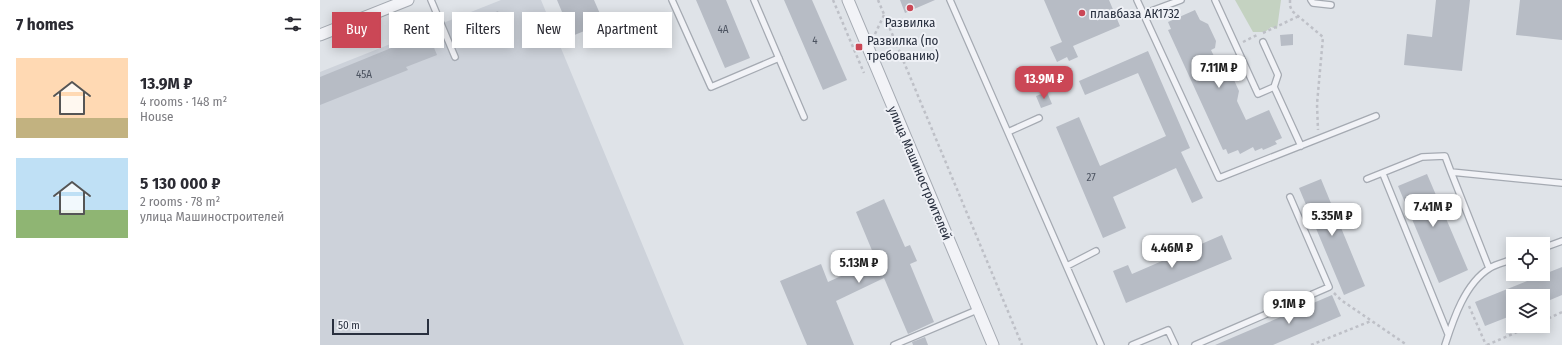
<!DOCTYPE html>
<html lang="en">
<head>
<meta charset="utf-8">
<style>
  body { margin:0; font-family:"Fira Sans Condensed",sans-serif; background:#f7f7f7; color:#2b2b33; height:100vh; display:flex; flex-direction:column; font-size:15px; white-space:nowrap }
  * { box-sizing:border-box; margin:0 }
  p { font-size:13px; color:#7c7c81 }
  .icon { flex:none; width:22px; height:22px; fill:none; stroke:currentColor; stroke-width:2; stroke-linecap:round; stroke-linejoin:round }
  .map { position:relative; flex:1; overflow:hidden }
  .sheet { display:flex; flex-direction:column; background:#fff; width:320px }
  .sheet>* { flex:none }
  .top-card { position:absolute; left:12px; top:12px; width:380px; height:36px; display:flex; gap:8px }
  .tools { position:absolute; left:1186px; top:237px; display:grid; gap:8px }
  .tools a { display:grid; place-items:center; width:44px; height:44px; border-radius:0px; background:#fff; box-shadow:0 2px 10px #0003; font-size:20px }
  .scale { position:absolute; left:12px; bottom:10px; width:97px; box-sizing:border-box; padding-left:4px; border:2px solid #29303f; border-top:0; font-size:11px; line-height:14px; white-space:nowrap; color:#29303f; -webkit-text-stroke:3px #eff1f6; paint-order:stroke }
  .price { position:absolute; translate:-50% -34px; padding:0 9px; border-radius:8px; background:#fff; color:#222; font-size:13px; line-height:26px; filter:drop-shadow(0 1px 2px #0008) }
  .price::after { content:''; position:absolute; left:50%; top:24px; width:12px; height:9px; margin-left:-6px; background:inherit; clip-path:polygon(0 0,100% 0,50% 100%) }
  .price.selected { background:#cb4756; color:#fff }
  ul { padding:0; list-style:none }
  li { display:flex; align-items:center; gap:12px; height:100px; padding:0 16px }
  li span { display:grid; place-items:center; flex:none; width:112px; height:80px; border-radius:0px; color:#555 }
  li>.icon { margin-inline-start:auto }
  span .icon { width:48px; height:48px; fill:#fffc; stroke-width:1 }
  li b { font-size:17px }
  h2 { display:flex; justify-content:space-between; align-items:center; height:48px; padding:0 16px; font-size:17px }
  .tag { padding:0 14px; border-radius:0px; background:#fff; box-shadow:0 2px 10px #0003; font-size:14px; line-height:36px }
  .tag.selected { background:#cb4756; color:#fff }
  main { display:flex; flex:1; min-height:0 }
  .map>svg:first-child { display:block }
  .built { fill:#cdd2da }
  .green { fill:#c4d2c1 }
  .building { fill:#b7bcc5 }
  .lines { fill:none; stroke-linecap:round; stroke-linejoin:round }
  .lane-casing { stroke:#a5aab2; stroke-width:8 }
  .street-casing { stroke:#a5aab2; stroke-width:13 }
  .path { stroke:#bec0c7; stroke-width:2.5; stroke-dasharray:3 3; stroke-linecap:butt }
  .lane { stroke:#f2f3f7; stroke-width:5.5 }
  .street { stroke:#f2f3f7; stroke-width:11 }
  .poi-dot { fill:#cb4756; stroke:#eff1f6; stroke-width:1.5 }
  .labels { text-anchor:middle; dominant-baseline:central; stroke-width:4; stroke-linejoin:round; paint-order:stroke }
  .number-label { font-size:11px; fill:#4c5360 }
  .poi-label { font-size:13px; fill:#29303f; stroke:#eff1f6; text-anchor:start }
  .street-label { font-size:13px; fill:#29303f; stroke:#eff1f6 }
</style>
</head>
<body>
<main>
<section class="sheet">
<h2>7 homes<svg class="icon" aria-label="filters" viewBox="0 0 24 24"><path d="M4 7h16M4 17h16"/><circle cx="9" cy="7" r="2"/><circle cx="15" cy="17" r="2"/></svg></h2>
<ul>
<li><span style="background:linear-gradient(#ffd9b3 75%,#c2b280 0)"><svg class="icon" aria-label="home" viewBox="0 0 24 24"><path d="M3 11l9-7 9 7M6 9v11h12V9"/></svg></span><div><b>13.9M ₽</b><p>4 rooms · 148 m²</p><p>House</p></div></li>
<li><span style="background:linear-gradient(#bfe0f5 65%,#8fb573 0)"><svg class="icon" aria-label="home" viewBox="0 0 24 24"><path d="M3 11l9-7 9 7M6 9v11h12V9"/></svg></span><div><b>5 130 000 ₽</b><p>2 rooms · 78 m²</p><p>улица Машиностроителей</p></div></li>
</ul>
</section>
<div class="map">
<svg width="1242" height="345" viewBox="0 0 1242 345">
  <rect width="100%" height="100%" fill="#dfe3e8"/>
  <path class="built" d="M181,0H221L364,345H0V72Z"/>
  <path class="green" d="M915,0H961L957,29L951,27L945,32H933Z"/>
  <path class="building" d="M237,0H274L284,23L252,36Z
    M376,0H406L430,58L405,68Z
    M464,0H492L527,80L503,90Z
    M580,0H615L585,13Z
    M724,0H789L800,26L753,46L758,57L749,61L747,57L737,62L730,47L742,42Z
    M1116,0H1150L1142,71L1084,65L1087,34L1112,37Z
    M1200,0H1242V40L1196,35Z
    M875,10L880,20L888,24L896,41L895,48L891,50L897,62L909,69L919,91L917,101L926,120L949,110L962,138L955,141L957,144L943,150L942,148L935,151L933,147L920,154L918,150L908,154L906,149L903,150L848,30L851,29L848,22Z
    M178,11L185,28L145,45L138,27Z
    M108,33L117,55L86,67L88,70L0,105V77Z
    M973,34V45L961,46L960,35Z
    M828,51L870,148L861,152L883,198L872,203L856,168L793,197L806,228L783,238L736,127L759,117L780,166L846,136L818,73L765,95L759,81Z
    M727,92L732,104L721,108L716,96Z
    M1107,174L1148,270L1119,283L1078,186Z
    M1001,179L1045,286L1024,295L979,188Z
    M564,199L585,247L590,245L597,261L590,264L614,322L588,334L564,278L516,301L534,345H487L460,281L501,264L508,282L556,260L536,212Z
    M902,235L912,259L806,303L793,271L808,265L812,274Z
    M1242,267V295L1223,303V296H1193V315L1165,326L1155,302Z
    M1012,295L1021,316L953,345H895Z
    M605,337L608,345H593L592,342Z"/>
  <g class="lines">
    <defs>
      <path id="lane" d="M111,0L135,57
        M352,0L391,87L459,58
        M434,0L484,117
        M630,0L781,345
        M817,0L899,178L1056,116
        M895,0L938,94L954,87L981,146
        M991,0L993,3L1011,5
        M823,14L861,0
        M943,42L958,75L954,87
        M688,132L719,118
        M1063,174L1128,334
        M1047,179L1102,157L1125,156L1131,172
        M1223,248L1242,241
        M747,266L776,251
        M1169,268L1131,172L1242,183
        M574,345L657,310
        M812,345L848,330L855,345
        M875,345L1009,287L970,197
        M1125,345C1133,320 1145,283 1170,268C1176,264 1186,262 1193,259"/>
      <path id="street" d="M528,0L673,345
        M0,35L88,0"/>
    </defs>
    <use href="#lane" class="lane-casing"/>
    <use href="#street" class="street-casing"/>
    <path class="path" d="M513,0L544,73
      M558,0L702,345
      M970,0V6L972,11L1003,37L997,104L998,130
      M943,33L979,16
      M555,34L564,15
      M923,42L937,35
      M1014,293L1021,300L1087,345
      M1149,306L1166,345
      M1223,321L1242,312
      M991,345L1051,321
      M1167,345L1211,326"/>
    <use href="#lane" class="lane"/>
    <use href="#street" class="street"/>
  </g>
  <g class="poi-dot">
    <circle cx="590" cy="8" r="4"/>
    <circle cx="762" cy="13" r="4"/>
    <rect x="535" y="43" width="8" height="8" rx="2"/>
  </g>
  <g class="labels">
    <g class="number-label">
      <text x="403" y="29">4А</text>
      <text x="495" y="40">4</text>
      <text x="44" y="74">45А</text>
      <text x="771" y="177">27</text>
    </g>
    <g class="poi-label">
      <text x="770" y="13">плавбаза АК1732</text>
      <text x="590" y="22" text-anchor="middle">Развилка</text>
      <text x="547" y="40">Развилка (по<tspan x="547" dy="15">требованию)</tspan></text>
    </g>
    <g class="street-label">
      <text transform="translate(600 173) rotate(67)">улица Машиностроителей</text>
    </g>
  </g>
</svg>
<div class="tools">
<a><svg class="icon" aria-label="locate" viewBox="0 0 24 24"><circle cx="12" cy="12" r="6"/><path d="M12 2v4M12 18v4M2 12h4M18 12h4"/></svg></a>
<a><svg class="icon" aria-label="layers" viewBox="0 0 24 24"><path d="M12 4l9 5-9 5-9-5zM3 14l9 5 9-5"/></svg></a>
</div>
<div class="scale">50 m</div>
<b class="price" style="left:899px;top:89px">7.11M ₽</b>
<b class="price selected" style="left:724px;top:100px">13.9M ₽</b>
<b class="price" style="left:1113px;top:228px">7.41M ₽</b>
<b class="price" style="left:1012px;top:237px">5.35M ₽</b>
<b class="price" style="left:852px;top:269px">4.46M ₽</b>
<b class="price" style="left:539px;top:284px">5.13M ₽</b>
<b class="price" style="left:969px;top:325px">9.1M ₽</b>
<div class="top-card">
<a class="tag selected">Buy</a>
<a class="tag">Rent</a>
<a class="tag">Filters</a>
<a class="tag">New</a>
<a class="tag">Apartment</a>
</div>
</div>
</main>
</body>
</html>
